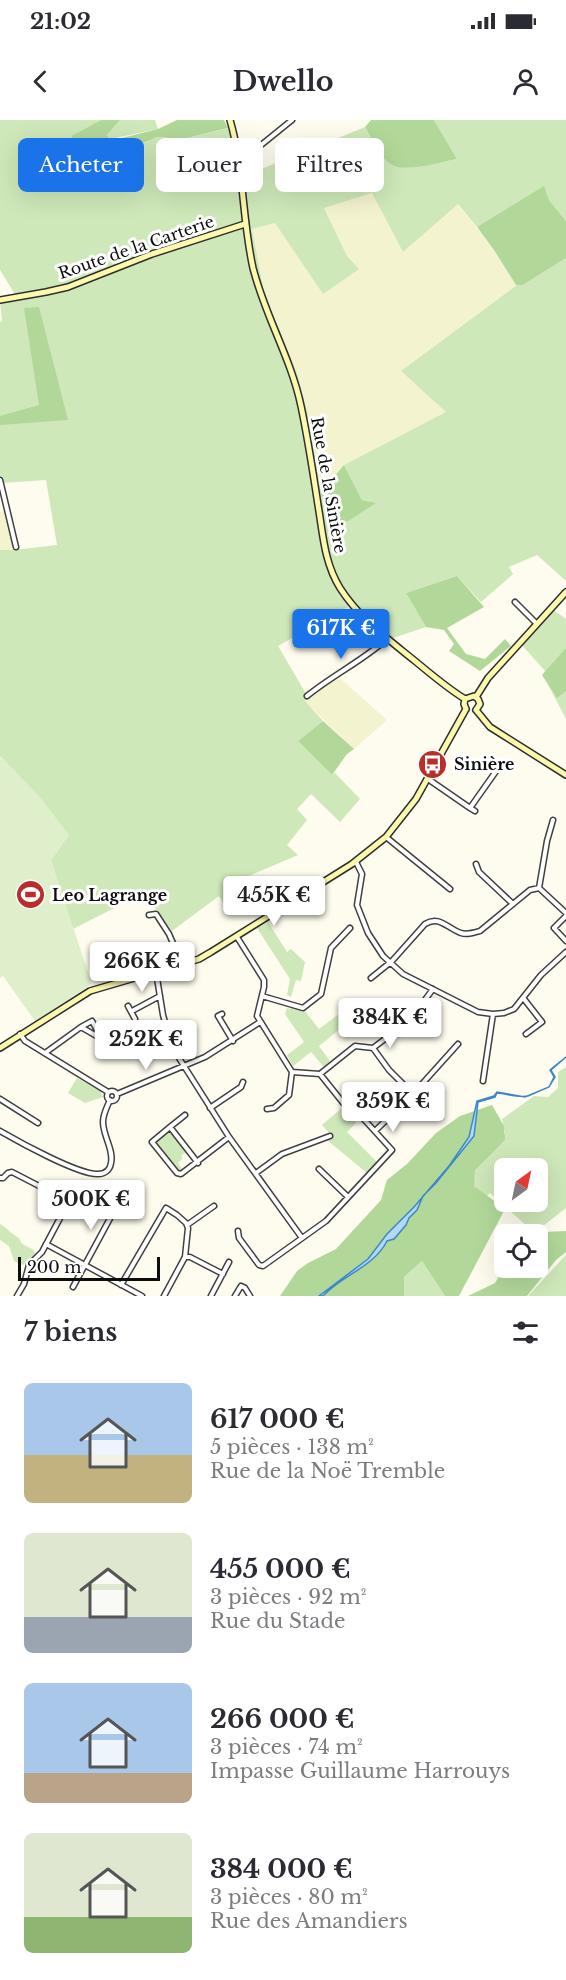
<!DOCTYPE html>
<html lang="fr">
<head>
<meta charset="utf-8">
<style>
  body { margin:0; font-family:"Libre Baskerville",serif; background:#f7f7f7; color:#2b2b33; height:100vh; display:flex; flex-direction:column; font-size:22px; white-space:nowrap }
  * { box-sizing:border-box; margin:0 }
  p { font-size:20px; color:#7c7c81 }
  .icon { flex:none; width:33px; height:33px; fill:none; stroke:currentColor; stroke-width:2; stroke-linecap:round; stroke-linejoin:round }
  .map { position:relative; height:1176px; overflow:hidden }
  .panel { display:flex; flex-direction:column; background:#fff; flex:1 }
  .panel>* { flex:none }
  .hud { position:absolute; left:18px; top:18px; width:531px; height:54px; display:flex; gap:12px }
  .needle { width:39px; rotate:33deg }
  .tools { position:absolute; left:494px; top:1038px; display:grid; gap:12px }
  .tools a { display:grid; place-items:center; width:54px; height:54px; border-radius:9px; background:#fff; box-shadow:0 6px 24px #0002; font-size:30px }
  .scale { position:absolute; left:18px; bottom:15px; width:142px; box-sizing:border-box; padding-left:6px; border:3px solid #0d0d0d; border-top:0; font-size:16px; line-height:21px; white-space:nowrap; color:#0d0d0d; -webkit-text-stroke:4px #fff; paint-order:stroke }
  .price { position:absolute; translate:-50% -51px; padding:0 14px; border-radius:6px; background:#fff; color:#222; font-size:20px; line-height:39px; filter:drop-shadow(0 2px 3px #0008) }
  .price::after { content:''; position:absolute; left:50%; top:36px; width:18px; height:14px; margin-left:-9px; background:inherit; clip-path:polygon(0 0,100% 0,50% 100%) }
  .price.current { background:#1a73e8; color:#fff }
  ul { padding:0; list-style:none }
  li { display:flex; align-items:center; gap:18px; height:150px; padding:0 24px }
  li span { display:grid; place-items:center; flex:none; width:168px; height:120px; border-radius:9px; color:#555 }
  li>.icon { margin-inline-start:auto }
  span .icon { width:72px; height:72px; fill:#fffc; stroke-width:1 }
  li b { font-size:26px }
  h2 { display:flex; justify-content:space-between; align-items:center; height:72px; padding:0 24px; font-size:26px }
  .pill { padding:0 21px; border-radius:9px; background:#fff; box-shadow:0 6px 24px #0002; font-size:21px; line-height:54px }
  .pill.current { background:#1a73e8; color:#fff }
  .status { display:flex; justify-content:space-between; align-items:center; height:42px; padding:0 30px; background:#fff; direction:ltr }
  .status svg { height:16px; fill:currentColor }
  header { display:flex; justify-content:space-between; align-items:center; height:78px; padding:0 24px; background:#fff; font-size:27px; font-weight:800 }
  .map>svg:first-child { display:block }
  .farmland { fill:#f4f3cf }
  .green { fill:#cee8b9; fill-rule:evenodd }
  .forest { fill:#b1d899 }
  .pitch { fill:#e0efcb }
  .water { fill:#b5d8f4; stroke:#3e88c9; stroke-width:1.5 }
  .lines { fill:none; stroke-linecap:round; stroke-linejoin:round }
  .street-casing { stroke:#404040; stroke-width:7 }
  .secondary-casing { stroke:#2f2f2f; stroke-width:8 }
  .street { stroke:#fff; stroke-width:4 }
  .secondary { stroke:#fcf9ac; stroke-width:5 }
  .labels { text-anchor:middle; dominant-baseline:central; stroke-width:6; stroke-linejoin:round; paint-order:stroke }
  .street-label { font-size:16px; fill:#0d0d0d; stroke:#fff }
  .poi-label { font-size:16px; font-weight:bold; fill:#0d0d0d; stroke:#fff; text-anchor:start }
</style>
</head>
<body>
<div class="status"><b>21:02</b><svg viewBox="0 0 49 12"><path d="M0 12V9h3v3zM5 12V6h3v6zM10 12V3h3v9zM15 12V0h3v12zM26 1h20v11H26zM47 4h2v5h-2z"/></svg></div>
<header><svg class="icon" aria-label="back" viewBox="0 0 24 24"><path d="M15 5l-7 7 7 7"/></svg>Dwello<svg class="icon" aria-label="person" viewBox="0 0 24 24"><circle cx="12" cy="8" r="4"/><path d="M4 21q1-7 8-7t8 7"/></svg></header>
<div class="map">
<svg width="566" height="1176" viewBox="0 0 566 1176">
  <rect width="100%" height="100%" fill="#fefcee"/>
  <path class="farmland" d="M372,73L458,84L494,130L516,165L401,251L447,292L344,345L321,372L308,294L297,253L264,172L252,109L275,103L359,149L347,136L324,88Z
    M4,391L14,430H0V392Z
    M341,559L387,600L354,629L303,580L327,562Z"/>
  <path class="green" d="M0,0H101L71,16L104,69L134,53L120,32L159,17L182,19L234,7L241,29L244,56L365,7C372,20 379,34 390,43C403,54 440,42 457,39L434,0H566V101L549,80L544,67L477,107L458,84L403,132L372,73L324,88L347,136L359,149L323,174L275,103L252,109L264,172L297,253L308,294L328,413L375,383L362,380L344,345L446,292L401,251L518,164L523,165L566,138V461L537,435L509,447L513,454L481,482L457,456L406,473L426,507L393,518L372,500L355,483L278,526L308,577L304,580L323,601L298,621L332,655L335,653L360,679L340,702L311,674L297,689L307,700L287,725L298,735L235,762L244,778L227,789L219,776L172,811L144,773L73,809L51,741L39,677L0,636V430H14L57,425L46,360L2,363L0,354V202L2,201L0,182L16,176L0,150Z
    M120,0H155L158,9L110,19L107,15Z
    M552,489L566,499V599L543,555L545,551L521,524Z
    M268,802L287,832L291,829L305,842L301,861L296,860L291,877L287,875L290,859L257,808Z
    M292,886L304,890L319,909L347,888L355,897L319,926L330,941L324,947L311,932L293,946L287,935L304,922L285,894L287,888L290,889Z
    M566,947V1088L543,1106L529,1108L490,1073L484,1078L462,1051L505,1013L502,999L534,976L548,977L558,968V952ZM504,1048H537V1082H504Z
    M77,958L100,971L103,977L85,983L68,973Z
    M343,987L356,1003L347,1012L377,1042L367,1053L327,1020L332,1016L322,1005Z
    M167,1011H171L186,1032L181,1036L183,1038L178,1043L182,1049L186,1048L182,1052H178L155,1023V1020Z
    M0,1104C8,1109 12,1114 19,1118L22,1124L32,1129L36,1134L23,1145L14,1141L9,1126L0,1120Z
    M566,1135V1176H528L564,1137Z
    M422,1141L445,1176H404V1157Z"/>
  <path class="forest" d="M101,0H120L107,15L110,19L114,20L158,9L177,0H224L228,8L182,19L158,17L120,32L115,26L91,48L71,16Z
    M371,0H434L457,39C441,42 406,53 392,45C380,38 372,19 365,7Z
    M544,66L549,80L566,101V138L523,165H516L494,130L477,107Z
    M39,187L68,300L0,305V296L39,285L24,188Z
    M344,345L362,380L376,383L328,414L321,372Z
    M457,456L484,487L447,508L466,534L485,539L505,519L511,526L480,551L449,531L454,524L444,510L426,507L406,473Z
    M566,528V571L557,578L542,555Z
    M323,601L354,629L347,634L332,655L298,621Z
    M492,985L504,1006L505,1020L475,1050L474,1066L505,1089L459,1176H445L422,1141L404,1157V1176H280L297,1151L308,1143L336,1129L381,1080L387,1060L407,1044L436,1013L460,996Z
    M528,1107L543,1112L566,1111V1132L556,1140L527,1176H468L495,1163L504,1148H537V1114H523Z"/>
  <path class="pitch" d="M0,636L40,677L69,715L51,741L92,864L35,901L3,856L0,858Z"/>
  <path class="water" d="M566,937L551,950L555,957L549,967L528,976C518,978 508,974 497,973L495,977L478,982L474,1016L436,1063L423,1076L417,1090L409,1098L406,1105L394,1119L387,1121C374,1147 342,1155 323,1176H319L368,1139L387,1114L414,1087L449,1046L469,1017L477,981L494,976L497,972L525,977L549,967L554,957L550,950Z"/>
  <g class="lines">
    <defs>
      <path id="street" d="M239,39L250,34L292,0
        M0,360L16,427
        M515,482L536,503
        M307,576C333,555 362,541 387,519
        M428,659L470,688L499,647
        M470,688L475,691
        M386,717L450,769
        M356,742L362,754L357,785L368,813L383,836L403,854L478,892L493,894L504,893L514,889L541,855L566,832
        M476,744L479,752L513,784
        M539,768L547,721L553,700
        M149,795L156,794L169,814L182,844
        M566,796L554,808L566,821
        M237,817L264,860V867L257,896L292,952L320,954L344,984L360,995L392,1030L326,1101L263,1146L259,1145L239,1118L238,1111
        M156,852L163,895L172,927L229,1017L302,1118
        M371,858L392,841L425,804C439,795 447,808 461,813C467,815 473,813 480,811L530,770L539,768L566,793
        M262,876L303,888L321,874L331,828L350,808
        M524,879L542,902L526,914
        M128,886L135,899
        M132,891L160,876
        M222,894L218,896L233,921
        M81,907L92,901L101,917
        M20,914L25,921L108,972
        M373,928L389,950L413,974
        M45,933L81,907L107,922
        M320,954L355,926L373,928L410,900L433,869
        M483,961L493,894
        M107 976a5 5 0 1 1 10 0a5 5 0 1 1-10 0Z
        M117,974L205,937L260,902
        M0,979L38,1003
        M210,988L241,967L243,962
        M267,989L274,988L289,975L292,952
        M170,1007L185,995
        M0,1011C19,1022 79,1055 98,1054C105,1054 110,1050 111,1043C114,1030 103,1016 103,1002C103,994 107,987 110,980
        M375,1011L413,974L458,924
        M198,1043L170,1007L152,1022L177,1053L181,1054L229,1017
        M319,1049L348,1077
        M256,1053L282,1034L330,1016
        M0,1058H3L8,1053L12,1052L43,1068L65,1075L68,1083L42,1132L29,1145L24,1164L17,1176
        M187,1105L214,1086
        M46,1124L142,1176
        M185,1137H190L223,1154
        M121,1165L166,1088L177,1095L186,1103L188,1108L185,1137L164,1176
        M73,1167L128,1065
        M211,1176L229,1142
        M235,1176L241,1166L245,1168L250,1176"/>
      <path id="secondary" d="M230,0C244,48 242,99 253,148C265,196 291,238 301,286C308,319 313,352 318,385C323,414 324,442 340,468C359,498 388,519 415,541C431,554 447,568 465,579
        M0,180L46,172L68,167L152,134L245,104
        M476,577L488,558L566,472
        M466,589L464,584L465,579L474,576L478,579L480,584L476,590
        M476,590L490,607L566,655
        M0,928L90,871L199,839L211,832L352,744L386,717L416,679L466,589"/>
    </defs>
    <use href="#street" class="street-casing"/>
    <use href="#secondary" class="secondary-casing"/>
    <use href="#street" class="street"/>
    <use href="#secondary" class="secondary"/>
  </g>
  <defs>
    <symbol id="bus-disc" viewBox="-11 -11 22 22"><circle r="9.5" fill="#b92d2a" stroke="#fff"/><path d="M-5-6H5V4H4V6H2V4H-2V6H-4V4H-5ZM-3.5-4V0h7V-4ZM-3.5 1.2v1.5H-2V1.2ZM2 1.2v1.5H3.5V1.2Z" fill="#fff"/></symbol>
    <symbol id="stadium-disc" viewBox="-11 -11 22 22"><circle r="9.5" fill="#b92d2a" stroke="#fff"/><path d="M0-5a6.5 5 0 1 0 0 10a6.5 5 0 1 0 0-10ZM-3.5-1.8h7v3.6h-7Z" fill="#fff"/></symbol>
  </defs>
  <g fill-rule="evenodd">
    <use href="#bus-disc" x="416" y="628" width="33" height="33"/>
    <use href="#stadium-disc" x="14" y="758" width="33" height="33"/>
  </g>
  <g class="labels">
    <g class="street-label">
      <text transform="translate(136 127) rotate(-19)">Route de la Carterie</text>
      <text transform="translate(329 365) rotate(80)">Rue de la Sinière</text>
    </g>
    <g class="poi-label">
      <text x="454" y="644">Sinière</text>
      <text x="52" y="775">Leo Lagrange</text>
    </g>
  </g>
</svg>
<div class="tools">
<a><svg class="needle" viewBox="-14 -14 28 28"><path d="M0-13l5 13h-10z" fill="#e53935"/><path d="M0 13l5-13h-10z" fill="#7c7c81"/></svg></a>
<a><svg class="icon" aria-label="locate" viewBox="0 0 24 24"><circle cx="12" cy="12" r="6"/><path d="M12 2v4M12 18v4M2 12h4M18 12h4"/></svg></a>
</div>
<div class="scale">200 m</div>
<b class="price current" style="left:341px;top:540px">617K €</b>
<b class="price" style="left:274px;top:807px">455K €</b>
<b class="price" style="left:142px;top:873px">266K €</b>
<b class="price" style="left:390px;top:929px">384K €</b>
<b class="price" style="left:146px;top:951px">252K €</b>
<b class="price" style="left:393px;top:1013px">359K €</b>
<b class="price" style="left:91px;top:1111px">500K €</b>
<div class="hud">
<a class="pill current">Acheter</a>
<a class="pill">Louer</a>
<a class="pill">Filtres</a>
</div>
</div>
<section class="panel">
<h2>7 biens<svg class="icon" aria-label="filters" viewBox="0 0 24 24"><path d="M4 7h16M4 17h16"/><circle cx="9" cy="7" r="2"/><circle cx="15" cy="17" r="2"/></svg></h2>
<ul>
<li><span style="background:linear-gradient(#a9c7e8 60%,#c2b280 0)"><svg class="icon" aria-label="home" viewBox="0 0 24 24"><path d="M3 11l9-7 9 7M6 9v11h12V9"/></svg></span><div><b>617 000 €</b><p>5 pièces · 138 m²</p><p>Rue de la Noë Tremble</p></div></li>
<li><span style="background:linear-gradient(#dfe7d0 70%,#9aa5b1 0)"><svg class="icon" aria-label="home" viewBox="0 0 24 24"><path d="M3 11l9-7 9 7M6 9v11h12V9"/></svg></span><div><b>455 000 €</b><p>3 pièces · 92 m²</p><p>Rue du Stade</p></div></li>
<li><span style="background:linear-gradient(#a9c7e8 75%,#b9a48a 0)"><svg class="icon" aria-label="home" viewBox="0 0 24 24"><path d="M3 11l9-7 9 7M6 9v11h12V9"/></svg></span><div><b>266 000 €</b><p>3 pièces · 74 m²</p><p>Impasse Guillaume Harrouys</p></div></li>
<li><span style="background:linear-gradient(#dfe7d0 70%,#8fb573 0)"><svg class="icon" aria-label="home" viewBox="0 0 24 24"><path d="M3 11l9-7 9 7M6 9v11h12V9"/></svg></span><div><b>384 000 €</b><p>3 pièces · 80 m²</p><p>Rue des Amandiers</p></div></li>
</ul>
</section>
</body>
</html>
